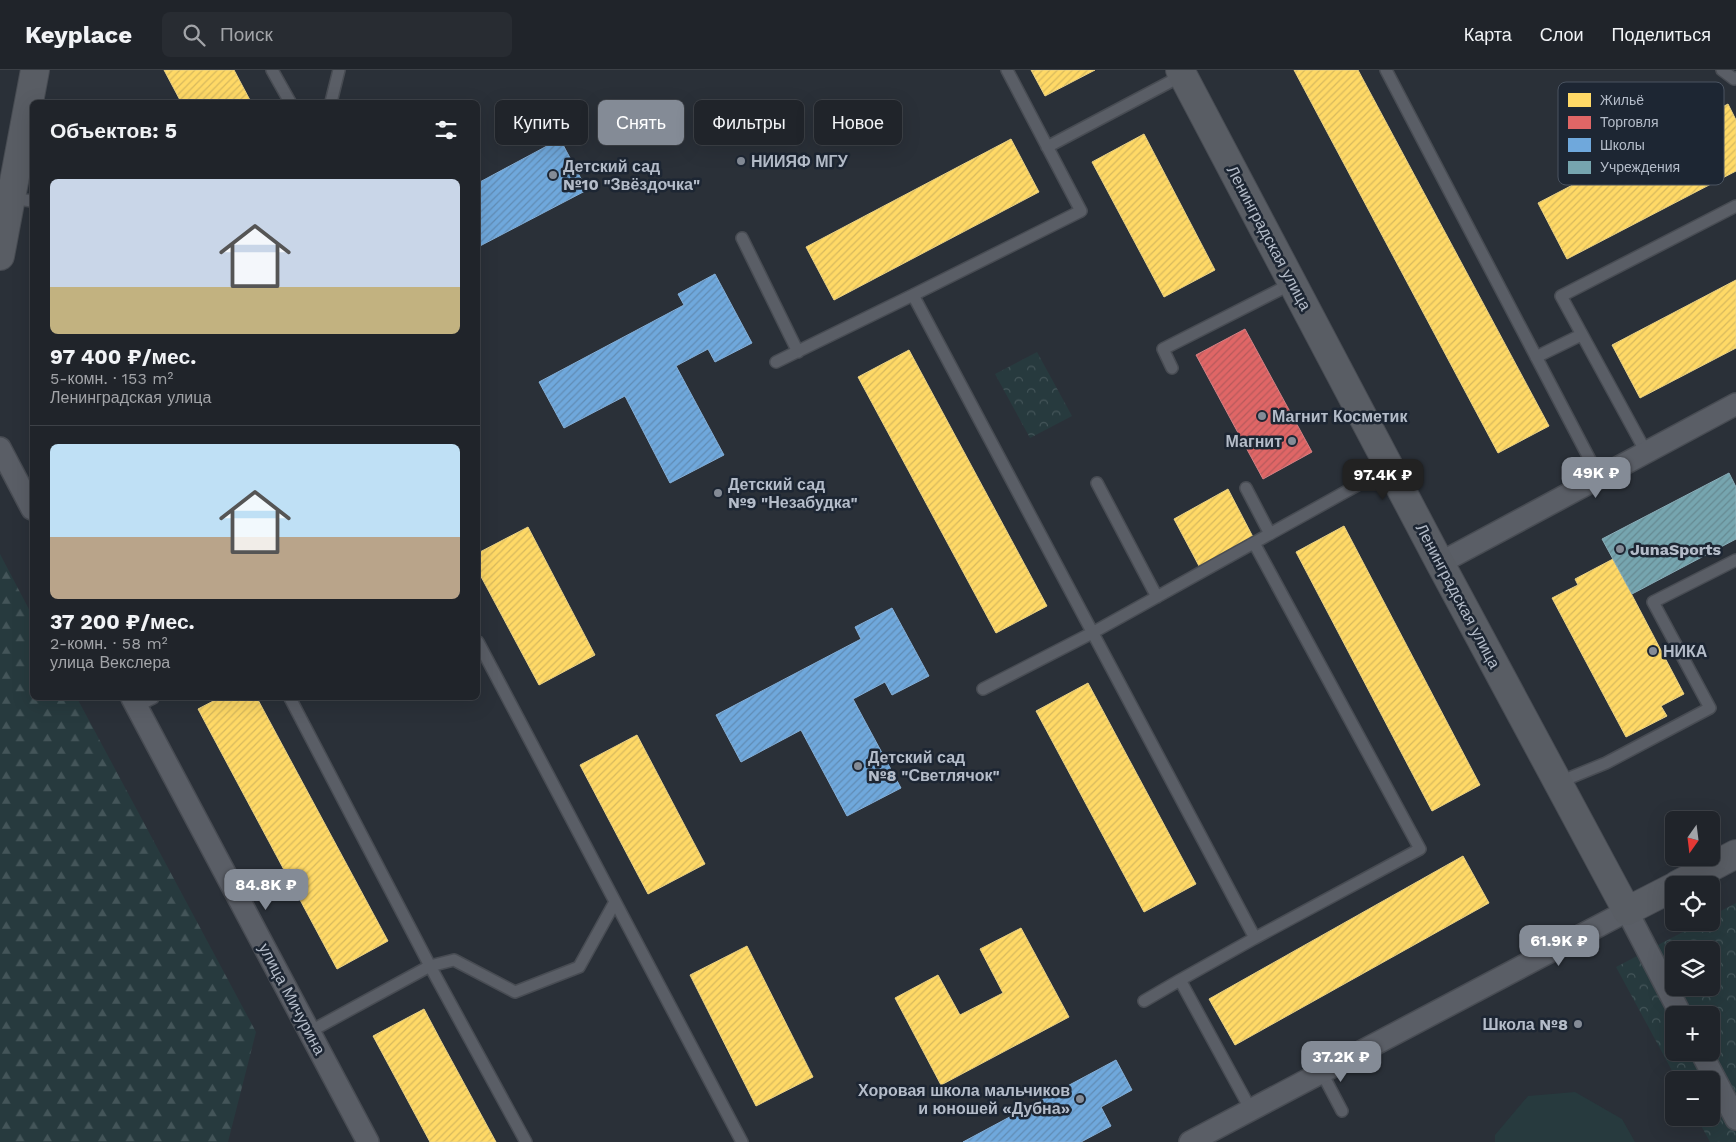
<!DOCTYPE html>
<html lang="ru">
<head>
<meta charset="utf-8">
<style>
  body { margin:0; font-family:"Work Sans",sans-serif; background:#282c32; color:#f1f3f6; height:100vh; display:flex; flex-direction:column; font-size:19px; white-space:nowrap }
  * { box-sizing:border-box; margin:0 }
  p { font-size:16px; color:#a2a4a8 }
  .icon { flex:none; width:28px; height:28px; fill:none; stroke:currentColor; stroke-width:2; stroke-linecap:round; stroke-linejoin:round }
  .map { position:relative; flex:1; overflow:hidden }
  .panel { position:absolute; left:30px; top:30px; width:450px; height:600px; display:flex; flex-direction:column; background:#20242a; border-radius:8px; box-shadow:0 5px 20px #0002,0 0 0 1px #3d4147 }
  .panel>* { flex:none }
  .hud { position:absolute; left:495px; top:30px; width:475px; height:45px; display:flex; gap:10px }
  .needle { width:32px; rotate:194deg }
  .controls { position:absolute; left:1665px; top:741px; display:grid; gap:10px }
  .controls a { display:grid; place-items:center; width:55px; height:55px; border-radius:8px; background:#20242a; box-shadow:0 5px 20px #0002,0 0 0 1px #3d4147; font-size:25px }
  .price { position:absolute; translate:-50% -42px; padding:0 11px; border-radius:10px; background:#848b96; color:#fff; font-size:16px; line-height:32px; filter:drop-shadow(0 1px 2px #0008) }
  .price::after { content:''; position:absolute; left:50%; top:30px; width:15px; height:11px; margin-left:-8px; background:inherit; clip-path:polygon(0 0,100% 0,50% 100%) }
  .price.current { background:#222; color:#fff }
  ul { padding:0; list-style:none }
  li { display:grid; align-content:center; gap:10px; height:265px; padding:0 20px }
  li+li { border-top:1px solid #3d4147 }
  li span { display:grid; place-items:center; height:155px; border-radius:8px; color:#555 }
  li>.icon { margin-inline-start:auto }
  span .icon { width:90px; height:90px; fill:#fffc; stroke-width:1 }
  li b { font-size:21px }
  h2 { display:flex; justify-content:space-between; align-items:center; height:60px; padding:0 20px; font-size:21px }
  .tag { padding:0 18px; border-radius:8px; background:#20242a; box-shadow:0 5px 20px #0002,0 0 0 1px #3d4147; font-size:18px; line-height:45px }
  .tag.current { background:#848b96; color:#fff }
  header { display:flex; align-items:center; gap:30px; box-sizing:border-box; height:70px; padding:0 25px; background:#20242a; border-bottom:1px solid #3d4147 }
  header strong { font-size:24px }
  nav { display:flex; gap:28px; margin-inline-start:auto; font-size:18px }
  .search { width:350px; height:45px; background:#282c32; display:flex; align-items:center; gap:12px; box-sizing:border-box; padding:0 18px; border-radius:8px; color:#a2a4a8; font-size:19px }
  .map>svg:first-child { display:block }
  .grass { fill:#273a3e }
  .forest { fill:url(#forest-firs) }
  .park { fill:url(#park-crowns); fill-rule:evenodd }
  .homes { fill:url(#homes-hatch); stroke:#e8d084 }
  .shops { fill:url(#shops-hatch); stroke:#d38084 }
  .schools { fill:url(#schools-hatch); stroke:#84aed6 }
  .public { fill:url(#public-hatch); stroke:#89acb7 }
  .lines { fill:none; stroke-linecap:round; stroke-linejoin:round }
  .lane-casing { stroke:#484c53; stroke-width:14 }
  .street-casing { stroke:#484c53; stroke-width:24 }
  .secondary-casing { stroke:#484c53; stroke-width:30 }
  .lane { stroke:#5a5e66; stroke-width:11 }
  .street { stroke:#5a5e66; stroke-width:21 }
  .secondary { stroke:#595d64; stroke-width:28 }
  .poi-dot { fill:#848b96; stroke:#1d2633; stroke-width:2 }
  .labels { text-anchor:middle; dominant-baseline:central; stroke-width:5; stroke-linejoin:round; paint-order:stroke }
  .poi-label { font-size:16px; font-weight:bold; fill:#b4bcc9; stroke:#1d2633; text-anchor:start }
  .street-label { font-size:16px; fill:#b4bcc9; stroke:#1d2633 }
  .key { fill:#1d2633; stroke:#4a5360; stroke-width:1 }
  .key-label { font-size:14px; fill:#b4bcc9 }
</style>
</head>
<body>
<header>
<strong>Keyplace</strong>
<div class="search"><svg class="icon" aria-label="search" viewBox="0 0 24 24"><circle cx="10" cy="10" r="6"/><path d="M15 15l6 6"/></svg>Поиск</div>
<nav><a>Карта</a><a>Слои</a><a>Поделиться</a></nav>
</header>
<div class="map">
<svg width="1736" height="1072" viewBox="0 0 1736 1072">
  <defs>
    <pattern id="forest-firs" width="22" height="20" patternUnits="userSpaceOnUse" patternTransform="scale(1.25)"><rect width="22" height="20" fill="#273a3e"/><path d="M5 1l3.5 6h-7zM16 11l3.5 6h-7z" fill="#445559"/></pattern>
    <pattern id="park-crowns" width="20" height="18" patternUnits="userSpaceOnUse" patternTransform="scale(1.25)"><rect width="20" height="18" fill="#273a3e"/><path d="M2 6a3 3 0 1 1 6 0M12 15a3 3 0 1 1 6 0" fill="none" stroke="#445559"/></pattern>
    <pattern id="homes-hatch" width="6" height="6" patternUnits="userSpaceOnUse" patternTransform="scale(1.25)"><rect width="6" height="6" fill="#ffd966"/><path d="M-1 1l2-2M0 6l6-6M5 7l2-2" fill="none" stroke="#d7b95e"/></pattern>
    <pattern id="shops-hatch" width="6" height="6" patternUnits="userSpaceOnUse" patternTransform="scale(1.25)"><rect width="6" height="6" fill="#e06666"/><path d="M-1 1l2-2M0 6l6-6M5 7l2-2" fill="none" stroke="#b65a5c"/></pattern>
    <pattern id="schools-hatch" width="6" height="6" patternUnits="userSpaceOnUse" patternTransform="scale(1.25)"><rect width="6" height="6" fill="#6fa8dc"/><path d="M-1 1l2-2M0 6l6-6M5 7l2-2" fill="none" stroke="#618cb4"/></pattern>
    <pattern id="public-hatch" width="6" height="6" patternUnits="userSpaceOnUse" patternTransform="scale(1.25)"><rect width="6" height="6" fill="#76a5af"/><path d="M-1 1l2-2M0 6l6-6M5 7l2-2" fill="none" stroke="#668a92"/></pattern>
  </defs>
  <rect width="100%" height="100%" fill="#2a3038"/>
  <path class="grass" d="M1575,1022L1622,1049L1635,1072H1495V1065L1528,1026Z"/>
  <path class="forest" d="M0,484L32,545V628H77L256,962L228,1072H0Z"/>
  <path class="park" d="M1037,282L1072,346L1030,368L995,304Z
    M1736,833V1072H1710L1697,1048H1711V1010H1677L1616,897L1700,853L1711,852V846ZM1674,880H1711V918H1674ZM1674,945H1711V982H1674Z"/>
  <path class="homes" d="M164,0H234L251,32H181Z
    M1031,0H1095L1045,26Z
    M1294,0H1358L1549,356L1498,383Z
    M1728,34L1736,50V101L1567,189L1538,133Z
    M1144,64L1215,200L1164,227L1092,92Z
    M1011,69L1039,122L834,230L806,177Z
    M1736,210V278L1640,328L1612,275Z
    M909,280L1047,536L996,563L858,307Z
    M1228,419L1253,467L1199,496L1174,449Z
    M1344,456L1480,715L1432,741L1296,482Z
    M528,457L595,585L539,615L478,501V483Z
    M1613,489L1684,624L1661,636L1667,646L1626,667L1552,528L1578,515L1575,509Z
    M1088,613L1196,814L1144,842L1036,641Z
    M219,628H257L388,871L337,899L198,639Z
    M637,665L705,794L648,824L580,695Z
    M1463,786L1489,833L1235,975L1209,929Z
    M1021,858L1069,947L941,1015L895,928L938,905L960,945L1003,923L980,879Z
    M747,876L813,1007L756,1036L690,905Z
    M424,939L441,971L496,1072H430L373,966Z"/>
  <path class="shops" d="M1245,259L1312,382L1263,409L1196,285Z"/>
  <path class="schools" d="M560,69L587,120L478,177V113Z
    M715,204L752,273L715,292L708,279L676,296L724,385L670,413L625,326L564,358L539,312L684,235L678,224Z
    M892,538L929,606L892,625L885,612L853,629L901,718L847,746L801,660L741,692L716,645L861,569L855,557Z
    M1116,990L1132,1020L1101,1037L1111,1056L1081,1072H963Z"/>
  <path class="public" d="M1729,403L1736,417V469L1632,524L1602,469Z"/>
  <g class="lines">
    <defs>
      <path id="lane" d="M272,0L290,32
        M1007,0L1081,141L913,225L1255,868L1180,910L1251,1040
        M1386,0L1599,407
        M1722,0L1734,9L1736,8
        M331,32L339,0
        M1047,77L1183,5
        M10,128L32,131
        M742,168L798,282
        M1536,287L1581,265
        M776,292L913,225
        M1172,298L1163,279L1293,213
        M1646,382L1561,226L1736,136
        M1097,413L1157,527
        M1246,418L1270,464
        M1254,473L1420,779L1255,868
        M478,572L742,1072
        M983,619L1092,563L1390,397
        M290,628L430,896L526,1072
        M137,636L153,628
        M1557,713L1606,693L1710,638L1653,532L1736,490
        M1144,931L1180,910
        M309,962L430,896L454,890L515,922L579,897L615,832
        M1322,1003L1342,1041"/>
      <path id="street" d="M0,378L32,439
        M1440,493L1736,334
        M132,628L368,1072
        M1701,982L1736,1049
        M1190,1072L1627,841L1681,945"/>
      <path id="secondary" d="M1180,0L1440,493L1627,841L1674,817
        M0,186L35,0
        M1677,815L1736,784"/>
    </defs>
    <use href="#lane" class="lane-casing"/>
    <use href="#street" class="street-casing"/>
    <use href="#secondary" class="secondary-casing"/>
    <use href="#lane" class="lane"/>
    <use href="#street" class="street"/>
    <use href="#secondary" class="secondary"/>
  </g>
  <g class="poi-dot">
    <circle cx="741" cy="91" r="5"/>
    <circle cx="553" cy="105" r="5"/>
    <circle cx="1262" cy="346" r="5"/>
    <circle cx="1292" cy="371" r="5"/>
    <circle cx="718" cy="423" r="5"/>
    <circle cx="1620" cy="479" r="5"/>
    <circle cx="1653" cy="581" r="5"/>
    <circle cx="858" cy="696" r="5"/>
    <circle cx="1578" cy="954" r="5"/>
    <circle cx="1080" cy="1029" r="5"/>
  </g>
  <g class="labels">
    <g class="poi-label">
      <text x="751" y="91">НИИЯФ МГУ</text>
      <text x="563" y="96">Детский сад<tspan x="563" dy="18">№10 "Звёздочка"</tspan></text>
      <text x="1272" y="346">Магнит Косметик</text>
      <text x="1282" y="371" text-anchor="end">Магнит</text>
      <text x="728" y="414">Детский сад<tspan x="728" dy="18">№9 "Незабудка"</tspan></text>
      <text x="1630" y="479">JunaSports</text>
      <text x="1663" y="581">НИКА</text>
      <text x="868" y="687">Детский сад<tspan x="868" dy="18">№8 "Светлячок"</tspan></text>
      <text x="1568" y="954" text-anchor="end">Школа №8</text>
      <text x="1070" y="1020" text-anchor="end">Хоровая школа мальчиков<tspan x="1070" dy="18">и юношей «Дубна»</tspan></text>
    </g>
    <g class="street-label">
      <text transform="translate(1269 168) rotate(62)">Ленинградская улица</text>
      <text transform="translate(1458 526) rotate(62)">Ленинградская улица</text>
      <text transform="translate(292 929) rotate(62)">улица Мичурина</text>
    </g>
  </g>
  <rect x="1558" y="12" width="166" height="103" rx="8" class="key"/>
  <rect x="1568" y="23" width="23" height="14" fill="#ffd966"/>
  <rect x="1568" y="46" width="23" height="13" fill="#e06666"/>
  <rect x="1568" y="68" width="23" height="14" fill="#6fa8dc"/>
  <rect x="1568" y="91" width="23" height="13" fill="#76a5af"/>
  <g class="key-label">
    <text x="1600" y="35">Жильё</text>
    <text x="1600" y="57">Торговля</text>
    <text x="1600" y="80">Школы</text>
    <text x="1600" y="102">Учреждения</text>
  </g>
</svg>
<div class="controls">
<a><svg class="needle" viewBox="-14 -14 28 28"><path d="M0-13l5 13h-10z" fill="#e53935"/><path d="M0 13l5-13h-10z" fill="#a2a4a8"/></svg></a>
<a><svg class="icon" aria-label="locate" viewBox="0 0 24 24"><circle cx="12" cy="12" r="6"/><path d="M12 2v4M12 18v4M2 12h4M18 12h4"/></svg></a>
<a><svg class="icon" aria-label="layers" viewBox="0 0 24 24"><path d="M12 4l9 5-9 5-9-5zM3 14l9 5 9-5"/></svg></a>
<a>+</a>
<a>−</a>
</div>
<b class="price" style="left:1596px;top:429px">49K ₽</b>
<b class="price current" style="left:1383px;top:431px">97.4K ₽</b>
<b class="price" style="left:266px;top:841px">84.8K ₽</b>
<b class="price" style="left:1559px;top:897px">61.9K ₽</b>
<b class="price" style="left:1341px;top:1013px">37.2K ₽</b>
<div class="hud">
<a class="tag">Купить</a>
<a class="tag current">Снять</a>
<a class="tag">Фильтры</a>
<a class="tag">Новое</a>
</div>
<section class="panel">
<h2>Объектов: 5<svg class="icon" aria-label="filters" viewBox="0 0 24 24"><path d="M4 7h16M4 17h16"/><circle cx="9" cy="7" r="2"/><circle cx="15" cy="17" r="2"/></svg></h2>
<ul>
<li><span style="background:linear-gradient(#c9d6e8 70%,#c2b280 0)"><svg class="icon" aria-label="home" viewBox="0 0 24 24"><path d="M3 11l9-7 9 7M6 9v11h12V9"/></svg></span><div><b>97 400 ₽/мес.</b><p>5-комн. · 153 m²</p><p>Ленинградская улица</p></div></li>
<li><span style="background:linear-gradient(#bfe0f5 60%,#b9a48a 0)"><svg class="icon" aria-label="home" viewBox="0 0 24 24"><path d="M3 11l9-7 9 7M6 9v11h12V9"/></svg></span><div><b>37 200 ₽/мес.</b><p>2-комн. · 58 m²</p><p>улица Векслера</p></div></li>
</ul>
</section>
</div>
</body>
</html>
